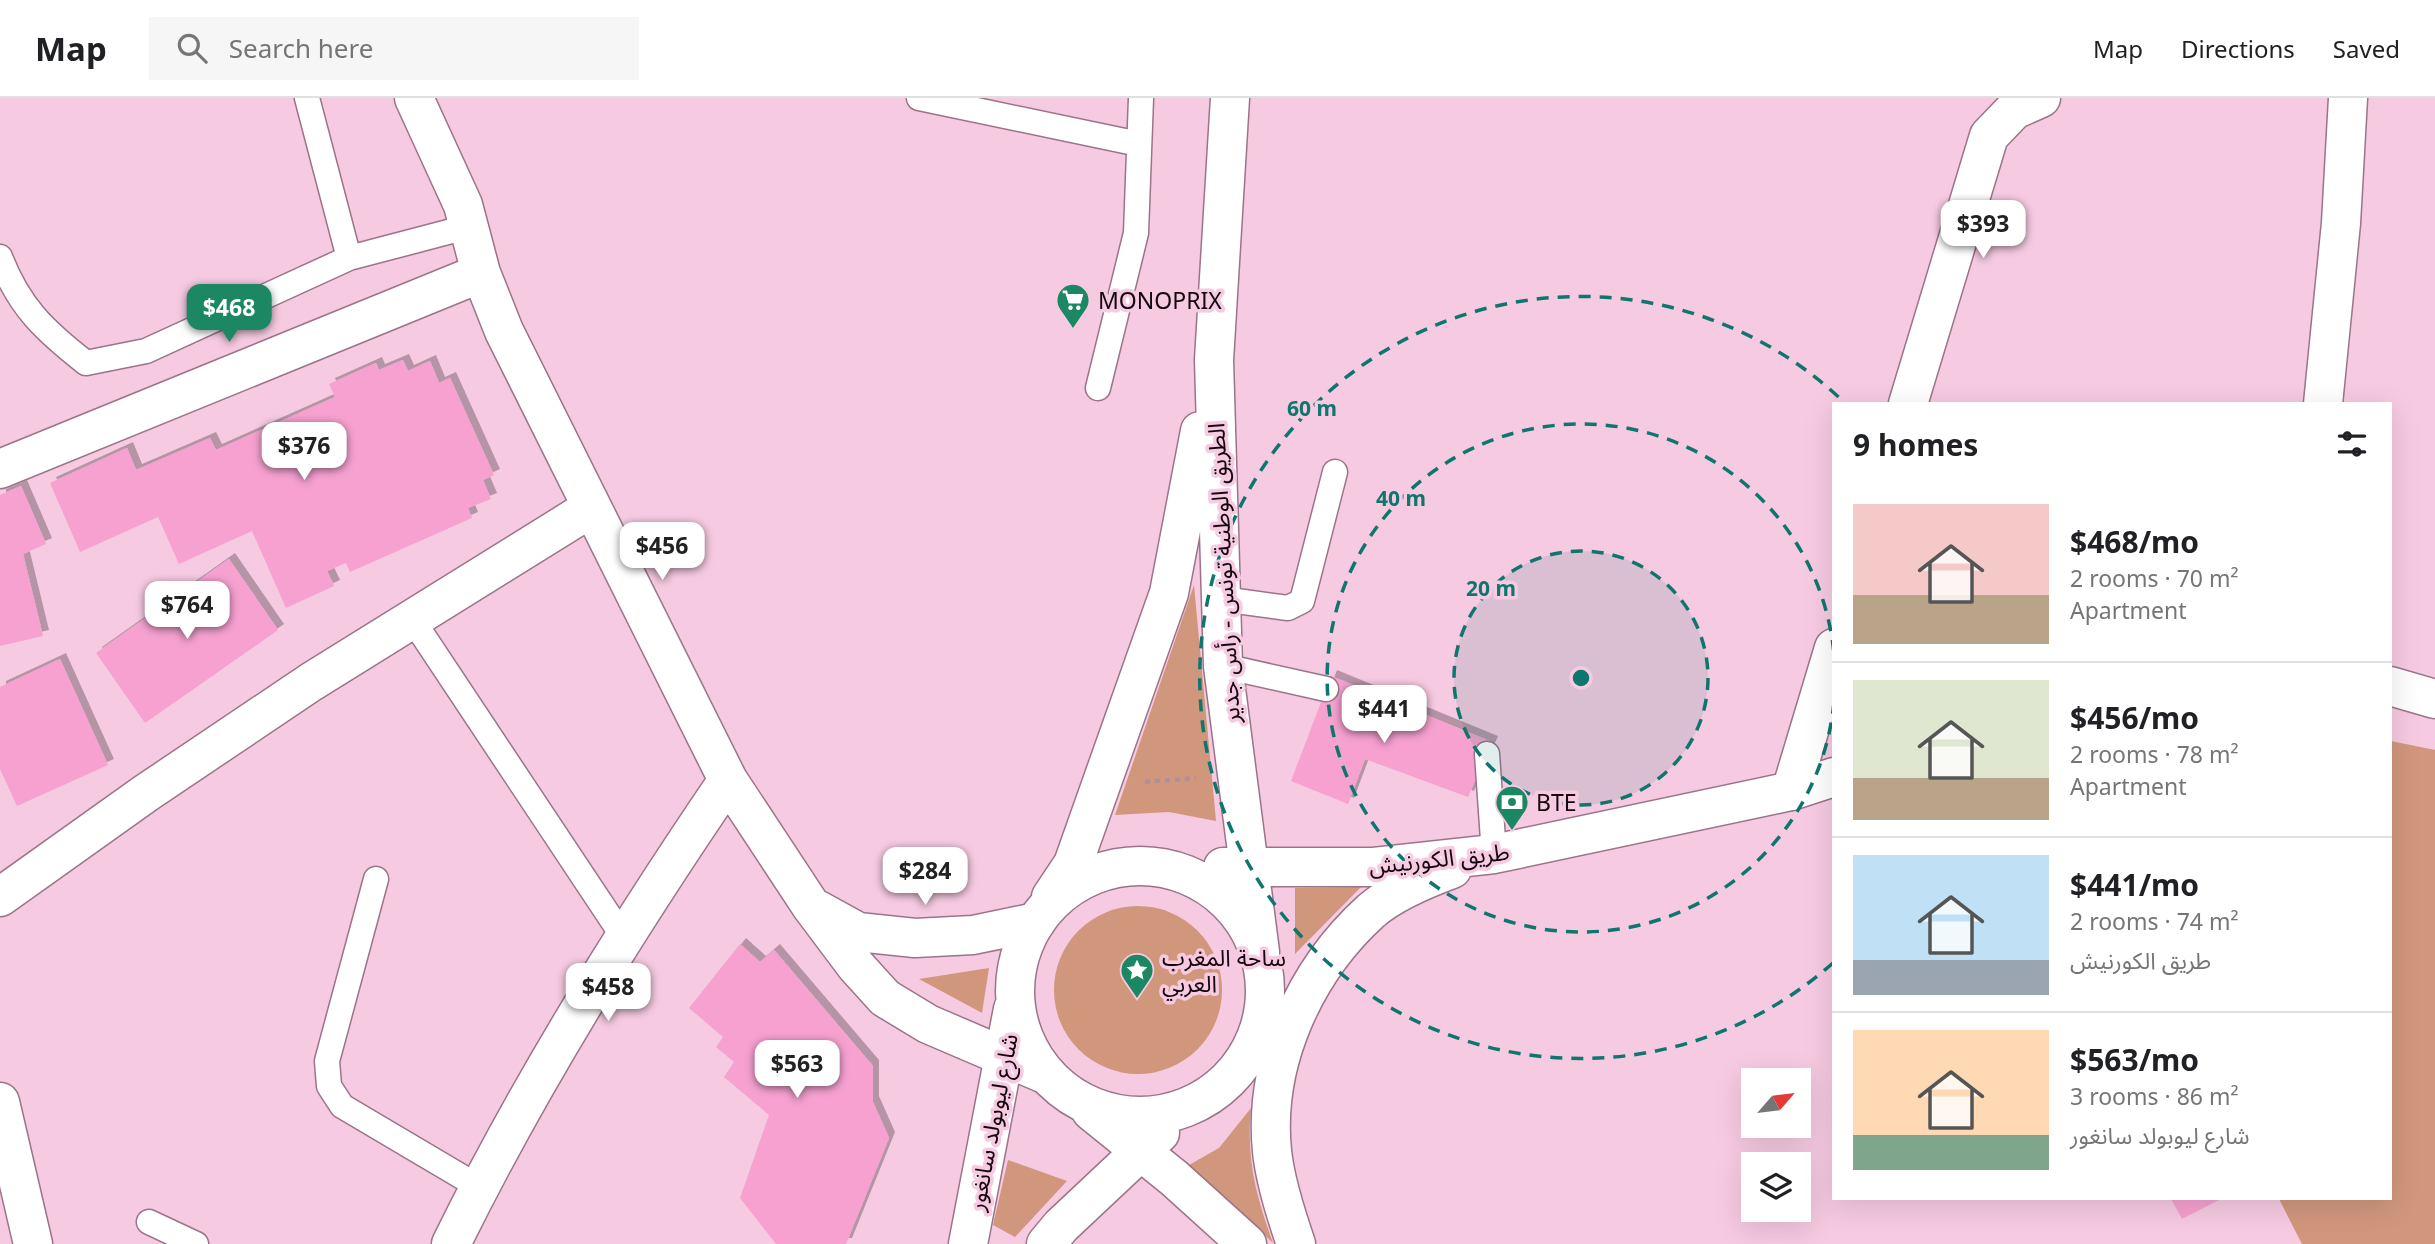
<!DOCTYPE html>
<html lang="en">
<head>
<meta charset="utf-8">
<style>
  body { margin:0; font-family:"Noto Sans","Noto Sans Arabic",sans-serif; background:#f6f6f6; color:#202124; height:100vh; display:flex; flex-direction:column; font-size:26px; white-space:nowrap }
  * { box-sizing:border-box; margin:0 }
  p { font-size:23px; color:#757577 }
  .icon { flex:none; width:38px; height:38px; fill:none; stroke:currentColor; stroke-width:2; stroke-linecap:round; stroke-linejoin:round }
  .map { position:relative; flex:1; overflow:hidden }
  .details { position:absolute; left:1832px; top:304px; width:560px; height:798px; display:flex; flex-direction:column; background:#fff; border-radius:0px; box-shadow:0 7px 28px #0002 }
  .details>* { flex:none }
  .needle { width:46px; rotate:62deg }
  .tools { position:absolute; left:1741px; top:970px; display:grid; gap:14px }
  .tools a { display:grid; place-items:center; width:70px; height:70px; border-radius:0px; background:#fff; box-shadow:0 7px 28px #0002; font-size:35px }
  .price { position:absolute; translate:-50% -60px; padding:0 16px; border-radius:14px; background:#fff; color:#222; font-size:23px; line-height:46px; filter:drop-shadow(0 2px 4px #0008) }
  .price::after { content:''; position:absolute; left:50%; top:42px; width:21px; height:16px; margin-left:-10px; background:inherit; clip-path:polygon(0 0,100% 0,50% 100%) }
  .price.active { background:#1c8763; color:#fff }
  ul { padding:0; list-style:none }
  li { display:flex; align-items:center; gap:21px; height:175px; padding:0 21px }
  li+li { border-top:2px solid #e0e0e0 }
  li span { display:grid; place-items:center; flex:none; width:196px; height:140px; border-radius:0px; color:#555 }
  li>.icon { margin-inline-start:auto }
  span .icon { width:84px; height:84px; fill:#fffc; stroke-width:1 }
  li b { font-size:30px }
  h2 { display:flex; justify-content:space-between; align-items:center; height:84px; padding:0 21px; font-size:30px }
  header { display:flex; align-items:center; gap:42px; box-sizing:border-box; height:98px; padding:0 35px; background:#fff; border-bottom:2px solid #e0e0e0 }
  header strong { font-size:33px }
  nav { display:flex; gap:38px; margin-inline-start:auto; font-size:24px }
  .search { width:490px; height:63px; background:#f6f6f6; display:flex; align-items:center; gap:18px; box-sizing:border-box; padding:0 24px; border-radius:0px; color:#757577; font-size:26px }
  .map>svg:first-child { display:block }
  .green { fill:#d1977d }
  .building { fill:#f6a1d0; filter:url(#shadow) }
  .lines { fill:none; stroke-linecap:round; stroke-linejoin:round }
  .lane-casing { stroke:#9b7489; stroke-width:27 }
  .street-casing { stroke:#9b7489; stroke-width:41 }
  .primary-casing { stroke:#9b7489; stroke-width:41 }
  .path { stroke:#b08ea0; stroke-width:4.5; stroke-dasharray:5 5; stroke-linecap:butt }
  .lane { stroke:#fff; stroke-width:24 }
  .street { stroke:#fff; stroke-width:38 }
  .primary { stroke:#fff; stroke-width:38 }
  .ring { fill:none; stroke:#0f766e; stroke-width:3.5; stroke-dasharray:12 9 }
  .labels { text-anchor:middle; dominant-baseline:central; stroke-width:7; stroke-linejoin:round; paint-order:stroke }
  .poi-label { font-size:23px; fill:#15070f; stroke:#f6cae1; text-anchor:start }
  .street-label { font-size:23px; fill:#15070f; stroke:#f6cae1 }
  .centre { fill:#0f766e; stroke:#f6cae1; stroke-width:3.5 }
  .ring-label { font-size:21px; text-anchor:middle; font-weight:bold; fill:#0f766e; stroke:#f6cae1; stroke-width:7; stroke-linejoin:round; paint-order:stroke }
</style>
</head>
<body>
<header>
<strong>Map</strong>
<div class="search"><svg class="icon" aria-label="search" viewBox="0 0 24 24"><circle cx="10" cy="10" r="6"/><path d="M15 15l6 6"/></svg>Search here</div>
<nav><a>Map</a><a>Directions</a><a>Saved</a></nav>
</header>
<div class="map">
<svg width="2435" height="1146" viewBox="0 0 2435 1146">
  <defs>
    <filter id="shadow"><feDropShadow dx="6" dy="-6" stdDeviation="0" flood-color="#0004"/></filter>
  </defs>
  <rect width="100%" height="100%" fill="#f6cae1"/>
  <path class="green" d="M1194,487L1216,723L1169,714L1115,717Z
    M2391,643L2435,652V1146H2302L2279,1101H2390Z
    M1361,789L1295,856V790Z
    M1054 892a84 84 0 1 1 168 0a84 84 0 1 1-168 0Z
    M989,870L982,915L919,881Z
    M1251,1010C1246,1061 1256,1098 1273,1145L1189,1067L1219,1050Z
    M1008,1062L1067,1083L1015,1139L993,1127Z"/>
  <path class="building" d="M403,262L408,273L430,263L439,285L450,280L494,377L483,382L491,401L468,410L472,420L350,474L346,465L327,473L334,488L286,510L252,433L179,466L158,419L80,454L50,385L127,350L136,372L210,340L216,352L335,299L329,286L376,265L379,272Z
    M21,388L46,446L23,456L43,538L0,548V397Z
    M229,461L278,532L145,625L96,555Z
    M60,561L108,667L17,708L0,671V589Z
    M1331,578L1492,644L1468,699L1365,661L1348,706L1291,683Z
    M740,846L760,864L774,852L873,968V1004L889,1040L846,1146H776L740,1100L769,1017L724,979L734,964L716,949L723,939L689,910Z
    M2171,1101H2221L2182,1121Z"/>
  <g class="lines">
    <defs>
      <path id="lane" d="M307,0L349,160
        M919,0L1139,46
        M0,159C19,209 45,233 86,265L146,253L349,160L467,129
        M1098,290L1136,135L1141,0
        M1222,501L1288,510L1302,503L1335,374
        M412,521L624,840
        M1223,568L1326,591
        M1487,656L1494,756
        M376,781L327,963L329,988L342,1008L479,1089
        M149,1124L196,1146"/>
      <path id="street" d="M414,0L463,107L481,175L504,233L728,682L811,808L856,868L885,900L928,926L1047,977
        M1908,306L1989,38L2014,12L2041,0
        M2323,306L2341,125L2348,0
        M0,371L481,175
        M1791,693L1834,550
        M0,799L146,695L311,584L591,410
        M818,812L858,834L915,840L973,837L1036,824
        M0,1004L33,1146
        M451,1146C530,985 627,830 728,682"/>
      <path id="primary" d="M1230,0L1214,262L1223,568L1260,854
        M2390,588L2435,601
        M1015 893a125 125 0 1 1 250 0a125 125 0 1 1-250 0Z
        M1223,769H1374L1494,756L1791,693L1834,679
        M1051,799L1073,766L1169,495L1200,333
        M1091,1013L1174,1080L1247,1146
        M968,1146L1013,911
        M1046,1146L1061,1128L1160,1035
        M1296,1146C1286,1117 1275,1083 1272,1053C1263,963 1306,872 1371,813C1393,794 1425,781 1452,771"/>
    </defs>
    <use href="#lane" class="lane-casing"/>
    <use href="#street" class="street-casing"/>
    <use href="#primary" class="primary-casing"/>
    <path class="path" d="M1145,684L1196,680"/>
    <use href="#lane" class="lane"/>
    <use href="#street" class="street"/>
    <use href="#primary" class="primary"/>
  </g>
  <circle cx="1581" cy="580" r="127" fill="#0f766e" fill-opacity=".12"/>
  <g class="ring">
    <circle cx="1581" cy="580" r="127"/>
    <path d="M1834 604A254 254 0 1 1 1834 556"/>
    <path d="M1833 865A381 381 0 1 1 1846 306"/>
  </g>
  <defs>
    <symbol id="supermarket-pin" viewBox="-11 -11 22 30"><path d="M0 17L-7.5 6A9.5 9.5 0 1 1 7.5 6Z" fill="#1c8763" stroke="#f6cae1"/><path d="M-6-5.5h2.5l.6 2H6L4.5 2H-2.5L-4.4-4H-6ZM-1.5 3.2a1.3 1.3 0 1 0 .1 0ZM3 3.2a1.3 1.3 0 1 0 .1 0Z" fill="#fff"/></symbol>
    <symbol id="bank-pin" viewBox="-11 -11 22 30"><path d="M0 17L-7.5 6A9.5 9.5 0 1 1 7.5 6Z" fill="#1c8763" stroke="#f6cae1"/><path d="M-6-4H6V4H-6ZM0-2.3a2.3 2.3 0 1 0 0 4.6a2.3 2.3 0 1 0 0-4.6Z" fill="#fff"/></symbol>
    <symbol id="sight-pin" viewBox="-11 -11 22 30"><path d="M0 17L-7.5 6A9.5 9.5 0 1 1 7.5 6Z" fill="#1c8763" stroke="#f6cae1"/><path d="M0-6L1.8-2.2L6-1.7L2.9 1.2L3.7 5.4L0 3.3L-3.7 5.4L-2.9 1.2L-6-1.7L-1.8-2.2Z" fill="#fff"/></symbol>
  </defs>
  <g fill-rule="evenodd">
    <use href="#supermarket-pin" x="1054" y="183" width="38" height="52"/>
    <use href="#bank-pin" x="1493" y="685" width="38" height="52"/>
    <use href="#sight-pin" x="1118" y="853" width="38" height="52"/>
  </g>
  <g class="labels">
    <g class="poi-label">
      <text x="1098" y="202">MONOPRIX</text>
      <text x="1536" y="704">BTE</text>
      <text x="1162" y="859">ساحة المغرب<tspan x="1162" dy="26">العربي</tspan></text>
    </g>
    <g class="street-label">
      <text transform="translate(1223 475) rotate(-93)">الطريق الوطنية تونس - رأس جدير</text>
      <text transform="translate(1439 760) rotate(-6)">طريق الكورنيش</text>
      <text transform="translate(992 1024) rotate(-79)">شارع ليوبولد سانغور</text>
    </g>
  </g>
  <circle cx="1581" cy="580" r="10" class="centre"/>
  <g class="ring-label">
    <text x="1312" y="318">60 m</text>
    <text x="1401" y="408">40 m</text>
    <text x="1491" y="498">20 m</text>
  </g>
</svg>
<div class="tools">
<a><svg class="needle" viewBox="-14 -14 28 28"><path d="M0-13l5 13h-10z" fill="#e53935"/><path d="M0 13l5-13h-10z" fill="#757577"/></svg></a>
<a><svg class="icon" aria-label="layers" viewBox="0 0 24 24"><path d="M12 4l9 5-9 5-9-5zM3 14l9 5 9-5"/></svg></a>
</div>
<b class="price" style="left:1983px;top:162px">$393</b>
<b class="price active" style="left:229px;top:246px">$468</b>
<b class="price" style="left:304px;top:384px">$376</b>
<b class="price" style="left:662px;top:484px">$456</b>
<b class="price" style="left:187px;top:543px">$764</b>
<b class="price" style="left:1384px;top:647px">$441</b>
<b class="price" style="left:925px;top:809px">$284</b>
<b class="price" style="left:608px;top:925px">$458</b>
<b class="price" style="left:797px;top:1002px">$563</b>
<section class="details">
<h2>9 homes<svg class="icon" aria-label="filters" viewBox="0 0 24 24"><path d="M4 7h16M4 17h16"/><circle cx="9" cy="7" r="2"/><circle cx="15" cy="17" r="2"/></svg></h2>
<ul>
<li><span style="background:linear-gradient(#f6c9c9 65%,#b9a48a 0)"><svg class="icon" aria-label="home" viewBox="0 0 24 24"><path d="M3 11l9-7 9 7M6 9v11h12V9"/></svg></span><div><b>$468/mo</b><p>2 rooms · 70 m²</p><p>Apartment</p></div></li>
<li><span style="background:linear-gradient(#dfe7d0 70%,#b9a48a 0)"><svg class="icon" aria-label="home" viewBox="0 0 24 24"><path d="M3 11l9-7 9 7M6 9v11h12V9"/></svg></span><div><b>$456/mo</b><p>2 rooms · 78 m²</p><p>Apartment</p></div></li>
<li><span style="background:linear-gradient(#bfe0f5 75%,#9aa5b1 0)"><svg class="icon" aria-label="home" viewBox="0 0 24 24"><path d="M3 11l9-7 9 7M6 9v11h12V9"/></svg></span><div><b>$441/mo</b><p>2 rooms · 74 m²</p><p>طريق الكورنيش</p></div></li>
<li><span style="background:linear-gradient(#ffd9b3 75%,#7fa58c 0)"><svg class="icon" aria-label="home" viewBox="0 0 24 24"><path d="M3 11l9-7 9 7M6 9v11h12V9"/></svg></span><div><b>$563/mo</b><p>3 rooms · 86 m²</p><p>شارع ليوبولد سانغور</p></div></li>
</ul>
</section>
</div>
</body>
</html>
